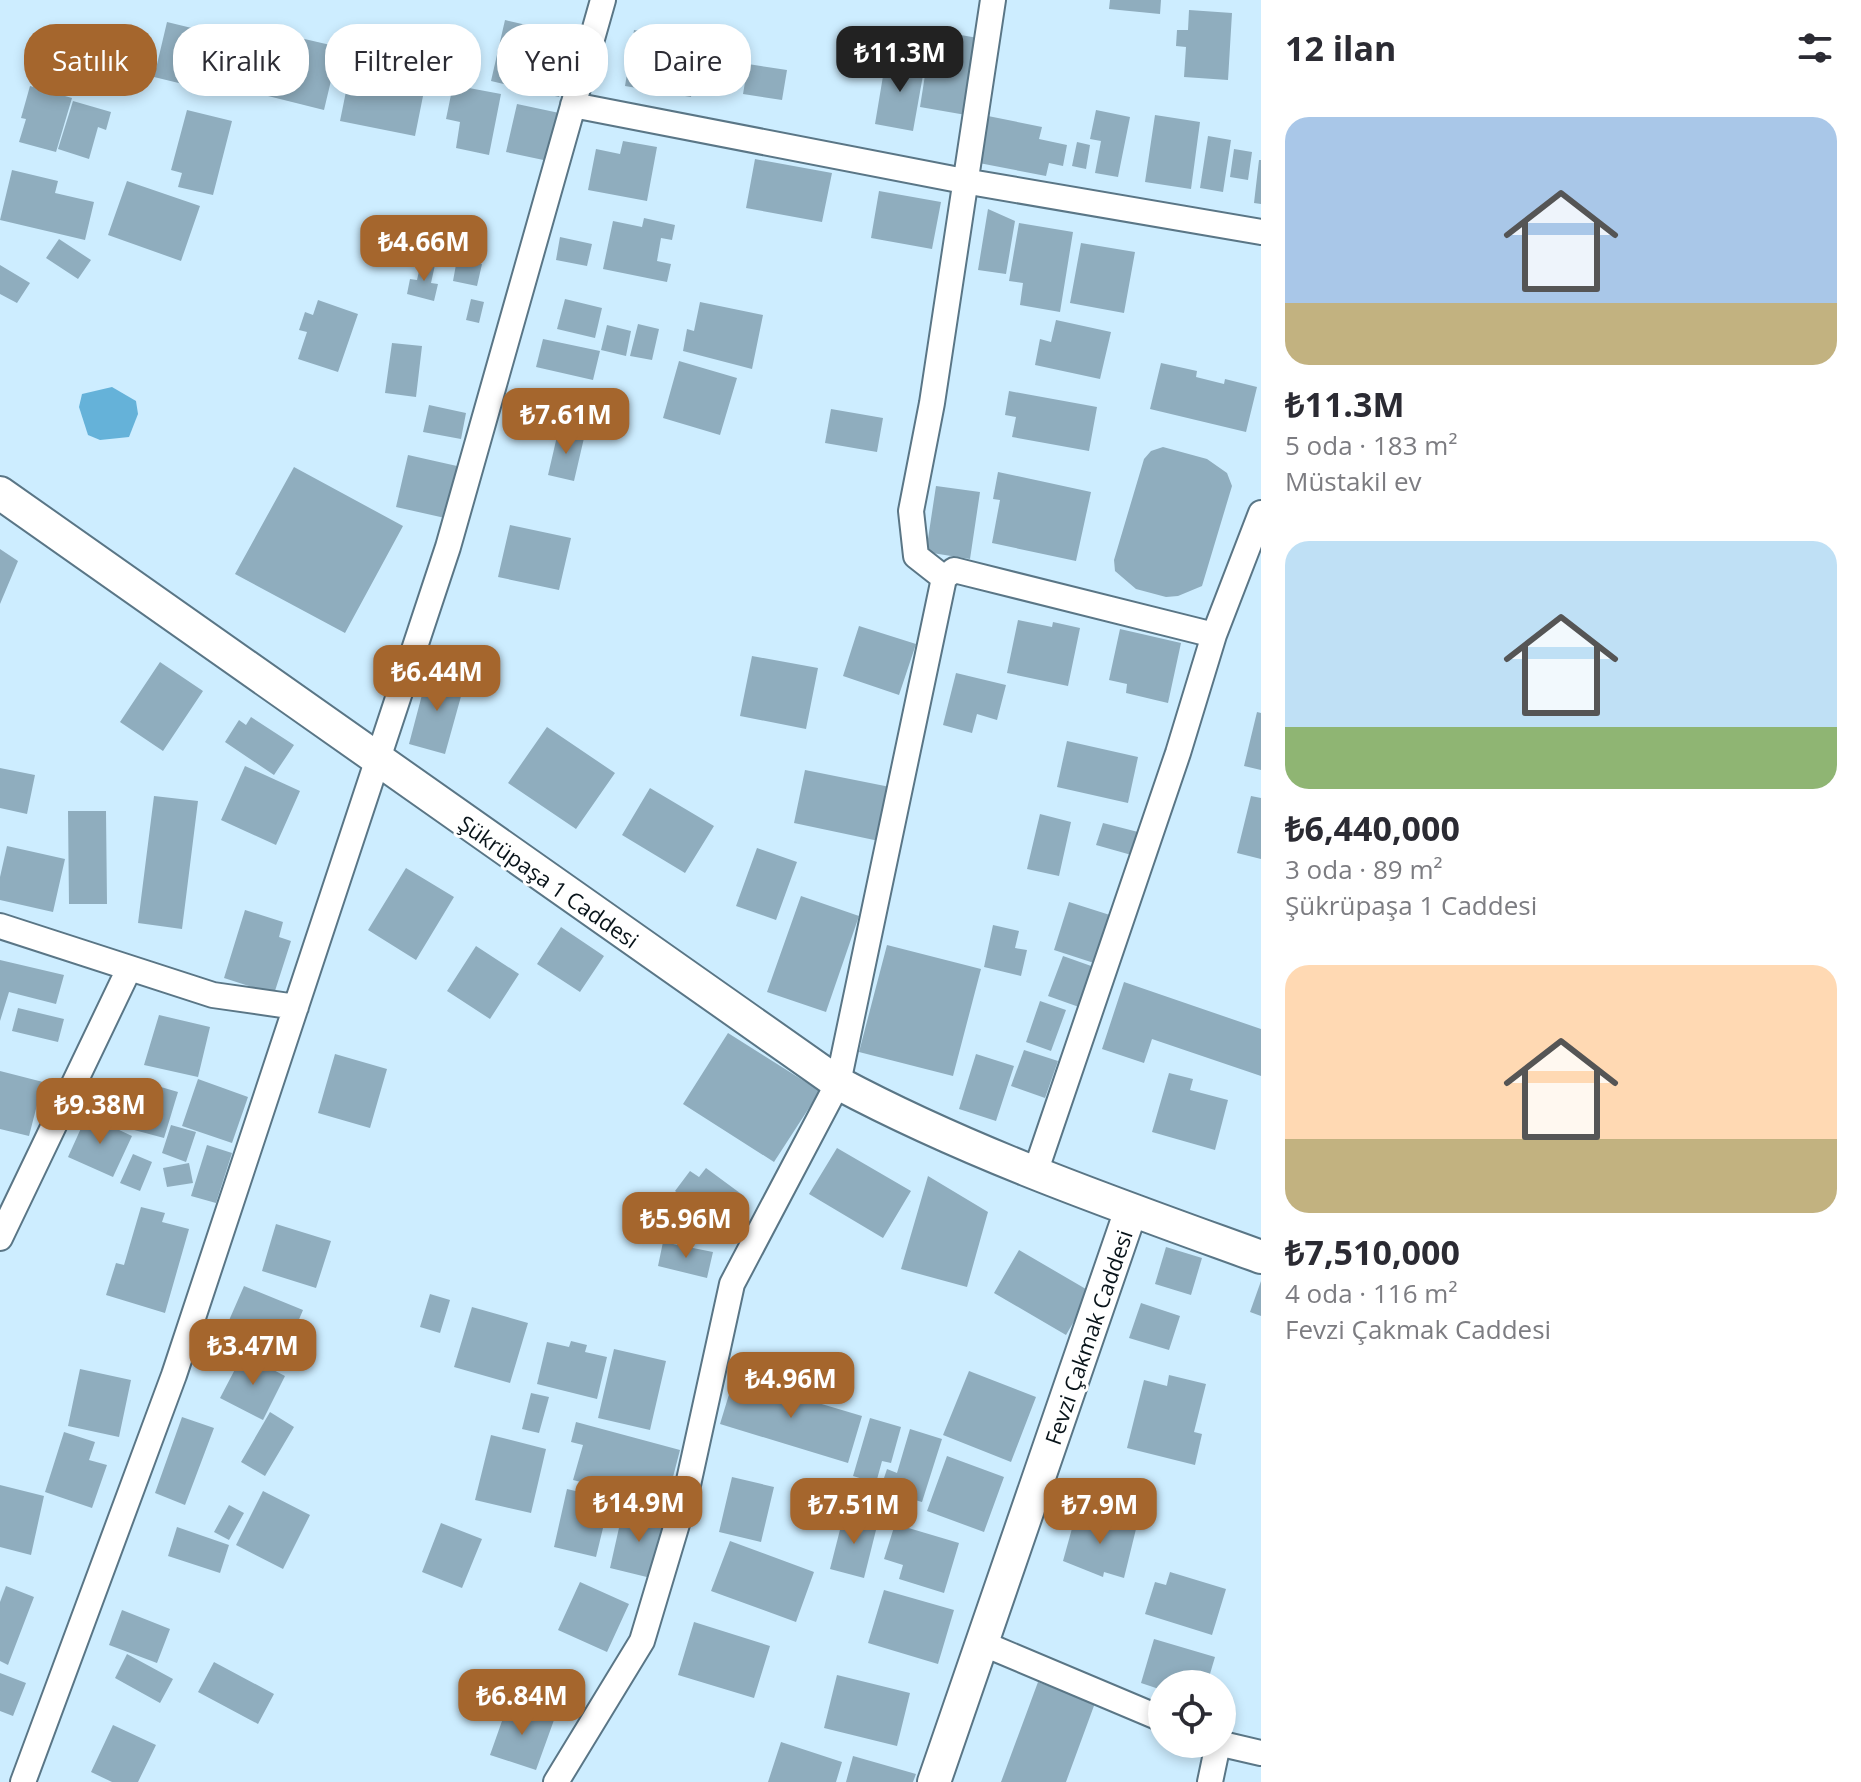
<!DOCTYPE html>
<html lang="tr">
<head>
<meta charset="utf-8">
<style>
  body { margin:0; font-family:"Open Sans",sans-serif; background:#f7f7f7; color:#2b2b33; height:100vh; display:flex; flex-direction:column; font-size:30px; white-space:nowrap }
  * { box-sizing:border-box; margin:0 }
  p { font-size:26px; color:#7c7c81 }
  .icon { flex:none; width:44px; height:44px; fill:none; stroke:currentColor; stroke-width:2; stroke-linecap:round; stroke-linejoin:round }
  .map { position:relative; flex:1; overflow:hidden }
  .sheet { display:flex; flex-direction:column; background:#fff; width:600px }
  .sheet>* { flex:none }
  .banner { position:absolute; left:24px; top:24px; width:760px; height:72px; display:flex; gap:16px }
  .tools { position:absolute; left:1148px; top:1670px; display:grid; gap:16px }
  .tools a { display:grid; place-items:center; width:88px; height:88px; border-radius:50%; background:#fff; box-shadow:0 4px 12px #0003; font-size:40px }
  .price { position:absolute; translate:-50% -68px; padding:0 18px; border-radius:16px; background:#a5662d; color:#fff; font-size:26px; line-height:52px; filter:drop-shadow(0 2px 4px #0008) }
  .price::after { content:''; position:absolute; left:50%; top:48px; width:24px; height:18px; margin-left:-12px; background:inherit; clip-path:polygon(0 0,100% 0,50% 100%) }
  .price.on { background:#222; color:#fff }
  ul { padding:0; list-style:none }
  li { display:grid; align-content:center; gap:16px; height:424px; padding:0 24px }
  li span { display:grid; place-items:center; height:248px; border-radius:24px; color:#555 }
  li>.icon { margin-inline-start:auto }
  span .icon { width:144px; height:144px; fill:#fffc; stroke-width:1 }
  li b { font-size:34px }
  h2 { display:flex; justify-content:space-between; align-items:center; height:96px; padding:0 24px; font-size:34px }
  .pill { padding:0 28px; border-radius:32px; background:#fff; box-shadow:0 4px 12px #0003; font-size:28px; line-height:72px }
  .pill.on { background:#a5662d; color:#fff }
  main { display:flex; flex:1; min-height:0 }
  .map>svg:first-child { display:block }
  .water { fill:#65b2d9 }
  .building { fill:#8fadbe }
  .lines { fill:none; stroke-linecap:round; stroke-linejoin:round }
  .street-casing { stroke:#5a7686; stroke-width:28 }
  .secondary-casing { stroke:#5a7686; stroke-width:36 }
  .street { stroke:#fff; stroke-width:24 }
  .secondary { stroke:#fff; stroke-width:32 }
  .labels { text-anchor:middle; dominant-baseline:central; stroke-width:6; stroke-linejoin:round; paint-order:stroke }
  .street-label { font-size:22px; fill:#081319; stroke:#fff }
</style>
</head>
<body>
<main>
<div class="map">
<svg width="1261" height="1782" viewBox="0 0 1261 1782">
  <rect width="100%" height="100%" fill="#cdedff"/>
  <path class="water" d="M112,387L136,401L138,414L129,437L100,440L88,435L79,407L82,394Z"/>
  <path class="building" d="M1110,0H1161L1160,14L1109,9Z
    M1189,10L1232,13L1228,80L1184,77L1186,47L1176,46L1177,30H1188Z
    M505,20L574,36L559,97L491,81Z
    M167,22L237,39L224,94L154,77Z
    M634,30L700,42L691,97L625,86Z
    M932,30L978,38L966,115L920,107Z
    M283,34L339,47L324,110L268,96Z
    M354,52L398,61L396,69L427,76L415,136L340,121Z
    M886,58L925,64L913,131L875,124Z
    M748,64L787,70L782,100L743,94Z
    M453,85L501,94L489,155L456,148L460,122L446,119Z
    M30,86L72,98L56,152L19,142L26,119L21,118Z
    M73,101L111,112L106,130L98,127L89,159L58,149Z
    M517,104L564,114L553,162L506,152Z
    M187,110L232,121L213,195L178,187L182,173L171,170Z
    M1096,110L1130,117L1118,177L1095,173L1101,141L1090,139Z
    M1155,115L1200,122L1191,189L1145,182Z
    M988,116L1042,127L1039,139L1067,145L1063,166L1049,163L1046,176L979,163Z
    M1208,136L1231,140L1223,192L1200,188Z
    M623,141L657,147L647,201L588,190L596,149L620,154Z
    M1077,142L1090,145L1086,169L1072,166Z
    M1234,149L1252,152L1248,180L1230,177Z
    M755,159L832,173L822,222L746,208Z
    M1259,160H1261V204L1254,203Z
    M12,170L58,181L55,193L94,202L85,240L0,220Z
    M127,181L200,206L181,261L108,235Z
    M879,191L941,202L932,249L871,238Z
    M988,209L1015,221L1006,274L978,270Z
    M644,218L675,225L672,240L661,238L657,261L671,264L667,282L603,269L613,221L642,227Z
    M1019,223L1073,232L1060,312L1020,305L1023,283L1009,281Z
    M560,237L592,244L587,266L556,260Z
    M59,239L91,260L78,279L46,258Z
    M1081,243L1135,252L1124,313L1070,303Z
    M457,259L482,264L477,286L453,281Z
    M421,262L435,265L431,283L438,284L434,301L407,294L410,279L417,280Z
    M0,265L30,283L17,303L0,294Z
    M471,299L484,302L479,323L466,320Z
    M565,299L602,308L595,338L557,329Z
    M318,300L358,314L338,372L298,359L307,332L299,330L305,312L313,315Z
    M700,302L763,315L752,369L683,351L687,329L694,331Z
    M1056,320L1111,332L1100,379L1035,365L1040,339L1051,342Z
    M638,324L659,329L652,360L630,356Z
    M607,325L631,331L626,356L601,350Z
    M543,339L600,351L593,380L536,367Z
    M392,343L422,346L416,397L385,393Z
    M679,361L737,378L720,435L663,418Z
    M1161,363L1197,371L1196,377L1224,384L1225,379L1257,387L1246,432L1150,409Z
    M1009,391L1097,407L1089,451L1012,437L1016,417L1005,415Z
    M429,405L466,413L461,439L423,432Z
    M831,409L883,418L877,452L825,443Z
    M558,432L584,438L574,481L548,475Z
    M1163,447L1207,459L1227,473L1232,486L1202,586L1178,596L1166,597L1136,589L1115,571L1114,560L1144,459L1151,451Z
    M408,455L457,466L445,518L396,507Z
    M294,467L403,526L345,633L235,574Z
    M998,472L1091,492L1076,561L992,543L1000,500L993,499Z
    M936,486L980,492L970,559L926,552Z
    M510,525L571,538L559,590L498,577Z
    M0,549L18,561L0,604Z
    M1018,620L1052,627L1053,622L1080,628L1068,686L1007,673Z
    M859,626L916,644L899,695L843,676Z
    M1120,629L1181,643L1168,703L1126,693L1127,684L1109,680Z
    M752,656L818,668L806,729L740,716Z
    M160,662L203,691L163,751L120,722Z
    M428,672L465,682L445,754L409,744Z
    M956,673L1006,685L997,720L977,714L972,733L943,725Z
    M1257,712L1261,713V770L1244,766Z
    M251,717L294,745L274,775L225,742L239,720L246,725Z
    M547,727L615,773L576,829L508,783Z
    M1067,741L1138,757L1128,803L1057,787Z
    M245,766L300,791L276,845L221,820Z
    M0,768L35,775L27,814L0,808Z
    M805,770L890,787L879,841L794,823Z
    M650,788L714,826L685,873L622,835Z
    M154,796L198,801L182,929L138,923Z
    M1251,796L1261,798V859L1237,853Z
    M68,811H106L107,904H69Z
    M1040,814L1071,822L1059,876L1027,869Z
    M1103,823L1142,833L1135,856L1096,845Z
    M7,846L65,859L53,912L0,900V877Z
    M757,848L797,862L776,920L736,906Z
    M406,868L454,897L416,960L368,930Z
    M801,896L859,916L826,1012L767,992Z
    M1069,902L1113,916L1097,964L1054,950Z
    M245,910L283,922L279,937L291,941L274,994L224,978Z
    M993,925L1019,931L1015,948L1027,950L1021,976L984,967Z
    M561,927L604,956L580,992L537,964Z
    M887,945L981,969L953,1076L859,1052Z
    M476,946L519,974L490,1019L447,991Z
    M1063,956L1094,967L1079,1007L1048,996Z
    M0,960L64,975L56,1004L9,992L0,1021Z
    M1124,982L1261,1029V1076L1152,1039L1144,1063L1102,1049Z
    M1040,1001L1066,1010L1051,1051L1026,1042Z
    M18,1008L64,1019L58,1042L12,1031Z
    M159,1015L210,1027L198,1077L144,1065Z
    M728,1033L820,1091L774,1162L683,1104Z
    M1024,1050L1058,1061L1045,1098L1011,1086Z
    M335,1054L387,1069L370,1128L318,1113Z
    M976,1054L1014,1066L996,1121L959,1109Z
    M0,1071L43,1082L29,1136L0,1129Z
    M1169,1073L1193,1079L1190,1090L1228,1100L1215,1150L1152,1132Z
    M198,1079L248,1097L232,1143L182,1126Z
    M137,1080L178,1092L164,1138L123,1127Z
    M87,1115L132,1136L113,1177L68,1157Z
    M171,1125L196,1132L186,1162L162,1153Z
    M207,1145L232,1153L216,1203L191,1196Z
    M837,1148L911,1191L883,1238L809,1194Z
    M133,1154L152,1162L140,1191L120,1183Z
    M189,1163L193,1183L167,1187L163,1168Z
    M706,1168L744,1196L714,1238L675,1209L684,1198L675,1191L690,1171L699,1177Z
    M928,1176L988,1212L967,1287L901,1269Z
    M141,1207L165,1213L162,1222L189,1229L165,1313L106,1295L116,1263L124,1265Z
    M276,1224L331,1241L316,1288L262,1271Z
    M663,1242L713,1252L707,1278L658,1266Z
    M1166,1247L1202,1258L1191,1295L1155,1284Z
    M1019,1250L1091,1292L1066,1335L994,1293Z
    M1261,1281V1316L1250,1312Z
    M244,1286L303,1310L286,1350L227,1325Z
    M430,1294L450,1300L440,1333L420,1327Z
    M1141,1303L1180,1316L1169,1350L1129,1338Z
    M472,1307L528,1323L510,1383L454,1367Z
    M571,1341L587,1345L585,1352L607,1357L597,1399L537,1384L547,1342L569,1347Z
    M614,1349L666,1361L650,1430L598,1418Z
    M243,1354L285,1376L263,1420L220,1398Z
    M80,1369L131,1380L119,1437L68,1426Z
    M969,1371L1036,1397L1011,1462L943,1435Z
    M1169,1375L1206,1384L1194,1432L1202,1434L1195,1465L1127,1448L1144,1380L1167,1386Z
    M734,1378L862,1416L848,1463L720,1424Z
    M531,1393L549,1397L539,1433L522,1429Z
    M270,1412L294,1427L265,1476L241,1462Z
    M182,1417L214,1428L185,1505L155,1493Z
    M870,1418L901,1427L891,1463L882,1461L876,1483L853,1476Z
    M576,1422L680,1450L666,1504L573,1480L583,1445L571,1442Z
    M910,1429L942,1439L922,1502L880,1490L887,1469L897,1473Z
    M64,1432L95,1442L89,1460L107,1465L92,1508L45,1492Z
    M491,1435L546,1449L531,1513L475,1500Z
    M947,1456L1004,1477L984,1532L927,1511Z
    M732,1477L774,1487L761,1542L719,1532Z
    M0,1485L44,1496L31,1555L0,1547Z
    M567,1489L610,1499L596,1557L554,1547Z
    M263,1491L310,1515L283,1569L236,1545Z
    M229,1505L244,1513L229,1540L214,1532Z
    M623,1510L669,1521L655,1579L610,1568Z
    M844,1514L878,1522L864,1578L830,1569Z
    M1076,1514L1136,1529L1124,1578L1104,1572L1103,1577L1063,1561Z
    M441,1523L482,1539L462,1588L422,1572Z
    M895,1524L959,1543L944,1593L899,1579L903,1565L884,1559Z
    M177,1527L229,1545L220,1573L168,1556Z
    M730,1541L814,1572L796,1622L711,1591Z
    M1170,1572L1226,1589L1212,1635L1145,1614L1155,1582L1166,1585Z
    M580,1582L629,1604L607,1652L558,1630Z
    M6,1586L34,1597L8,1665L0,1661V1602Z
    M884,1590L954,1610L938,1664L868,1643Z
    M122,1610L170,1629L157,1663L109,1645Z
    M694,1622L770,1646L754,1698L678,1675Z
    M1154,1639L1215,1657L1207,1684H1162V1690L1141,1683Z
    M127,1654L173,1679L160,1703L115,1678Z
    M214,1662L274,1694L258,1724L198,1692Z
    M0,1673L26,1683L13,1716L0,1711Z
    M837,1675L910,1693L897,1746L824,1728Z
    M1038,1682L1095,1703L1066,1782H1001Z
    M508,1704L554,1720L536,1770L490,1755Z
    M113,1725L156,1745L138,1782H112L91,1772Z
    M781,1742L842,1762L836,1782H768Z
    M853,1756L916,1774L913,1782H846Z"/>
  <g class="lines">
    <defs>
      <path id="street" d="M573,105L964,181L1261,232
        M944,578L916,556L911,511L932,403L993,0
        M0,926L213,995L296,1007
        M1035,1173L1178,753L1214,635L1261,513
        M0,1238L128,971
        M984,1644L1162,1719
        M1222,1744L1261,1753
        M23,1782L174,1375L448,547L603,0
        M556,1782L642,1641L686,1494L732,1284L838,1083L944,578L954,570L1214,635
        M1210,1782L1218,1744"/>
      <path id="secondary" d="M0,493L838,1083C973,1155 1118,1205 1261,1257
        M934,1782L1131,1210"/>
    </defs>
    <use href="#street" class="street-casing"/>
    <use href="#secondary" class="secondary-casing"/>
    <use href="#street" class="street"/>
    <use href="#secondary" class="secondary"/>
  </g>
  <g class="labels">
    <g class="street-label">
      <text transform="translate(549 881) rotate(35)">Şükrüpaşa 1 Caddesi</text>
      <text transform="translate(1088 1337) rotate(-71)">Fevzi Çakmak Caddesi</text>
    </g>
  </g>
</svg>
<div class="tools">
<a><svg class="icon" aria-label="locate" viewBox="0 0 24 24"><circle cx="12" cy="12" r="6"/><path d="M12 2v4M12 18v4M2 12h4M18 12h4"/></svg></a>
</div>
<b class="price on" style="left:900px;top:94px">₺11.3M</b>
<b class="price" style="left:424px;top:283px">₺4.66M</b>
<b class="price" style="left:566px;top:456px">₺7.61M</b>
<b class="price" style="left:437px;top:713px">₺6.44M</b>
<b class="price" style="left:100px;top:1146px">₺9.38M</b>
<b class="price" style="left:686px;top:1260px">₺5.96M</b>
<b class="price" style="left:253px;top:1387px">₺3.47M</b>
<b class="price" style="left:791px;top:1420px">₺4.96M</b>
<b class="price" style="left:639px;top:1544px">₺14.9M</b>
<b class="price" style="left:854px;top:1546px">₺7.51M</b>
<b class="price" style="left:1100px;top:1546px">₺7.9M</b>
<b class="price" style="left:522px;top:1737px">₺6.84M</b>
<div class="banner">
<a class="pill on">Satılık</a>
<a class="pill">Kiralık</a>
<a class="pill">Filtreler</a>
<a class="pill">Yeni</a>
<a class="pill">Daire</a>
</div>
</div>
<section class="sheet">
<h2>12 ilan<svg class="icon" aria-label="filters" viewBox="0 0 24 24"><path d="M4 7h16M4 17h16"/><circle cx="9" cy="7" r="2"/><circle cx="15" cy="17" r="2"/></svg></h2>
<ul>
<li><span style="background:linear-gradient(#a9c7e8 75%,#c2b280 0)"><svg class="icon" aria-label="home" viewBox="0 0 24 24"><path d="M3 11l9-7 9 7M6 9v11h12V9"/></svg></span><div><b>₺11.3M</b><p>5 oda · 183 m²</p><p>Müstakil ev</p></div></li>
<li><span style="background:linear-gradient(#bfe0f5 75%,#8fb573 0)"><svg class="icon" aria-label="home" viewBox="0 0 24 24"><path d="M3 11l9-7 9 7M6 9v11h12V9"/></svg></span><div><b>₺6,440,000</b><p>3 oda · 89 m²</p><p>Şükrüpaşa 1 Caddesi</p></div></li>
<li><span style="background:linear-gradient(#ffd9b3 70%,#c2b280 0)"><svg class="icon" aria-label="home" viewBox="0 0 24 24"><path d="M3 11l9-7 9 7M6 9v11h12V9"/></svg></span><div><b>₺7,510,000</b><p>4 oda · 116 m²</p><p>Fevzi Çakmak Caddesi</p></div></li>
</ul>
</section>
</main>
</body>
</html>
